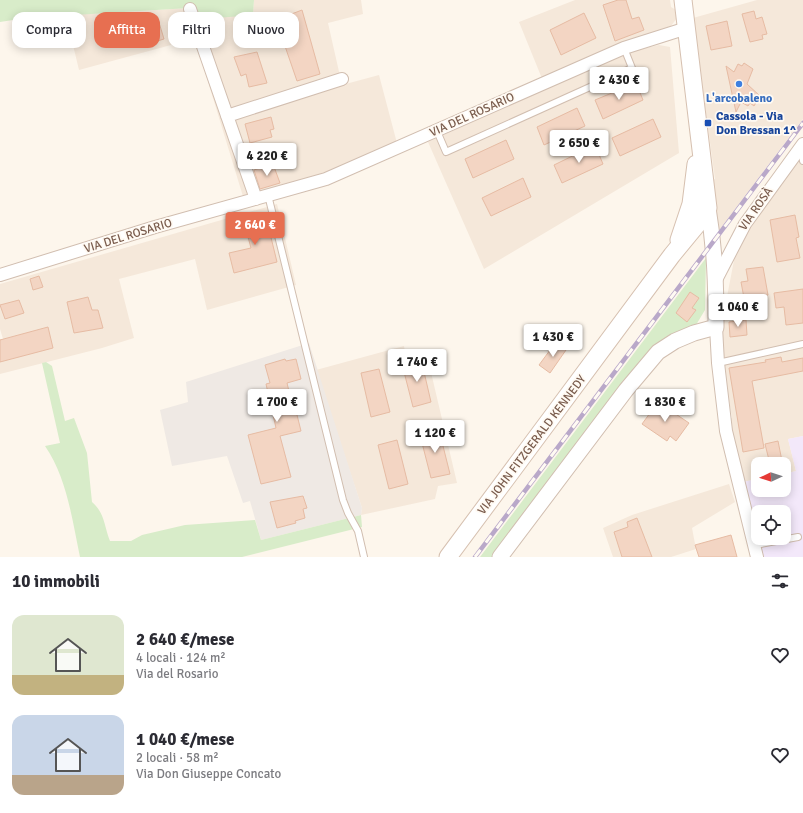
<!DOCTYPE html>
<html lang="it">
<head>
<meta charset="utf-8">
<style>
  body { margin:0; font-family:Signika,sans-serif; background:#f2f2f3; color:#2b2b33; height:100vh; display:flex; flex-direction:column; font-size:15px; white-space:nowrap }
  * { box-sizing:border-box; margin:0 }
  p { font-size:13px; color:#7c7c81 }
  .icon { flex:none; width:22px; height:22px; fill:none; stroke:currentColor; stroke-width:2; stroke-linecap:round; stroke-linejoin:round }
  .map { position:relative; height:557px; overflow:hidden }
  .sheet { display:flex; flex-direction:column; background:#fff; flex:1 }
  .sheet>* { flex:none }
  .guide { position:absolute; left:12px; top:12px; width:400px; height:36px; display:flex; gap:8px }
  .needle { width:26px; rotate:266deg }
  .fabs { position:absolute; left:751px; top:457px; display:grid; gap:8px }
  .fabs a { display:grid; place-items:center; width:40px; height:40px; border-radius:8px; background:#fff; box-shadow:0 2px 10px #0003; font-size:20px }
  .price { position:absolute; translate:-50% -34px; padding:0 9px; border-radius:4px; background:#fff; color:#222; font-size:13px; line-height:26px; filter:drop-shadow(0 1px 2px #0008) }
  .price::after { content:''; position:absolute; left:50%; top:24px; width:12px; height:9px; margin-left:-6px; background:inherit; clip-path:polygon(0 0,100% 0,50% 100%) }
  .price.selected { background:#e76f51; color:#fff }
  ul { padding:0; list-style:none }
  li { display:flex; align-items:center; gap:12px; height:100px; padding:0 12px }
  li span { display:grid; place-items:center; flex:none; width:112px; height:80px; border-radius:12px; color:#555 }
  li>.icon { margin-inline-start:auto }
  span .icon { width:48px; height:48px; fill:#fffc; stroke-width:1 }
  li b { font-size:17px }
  h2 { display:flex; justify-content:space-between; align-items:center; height:48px; padding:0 12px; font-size:17px }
  .pill { padding:0 14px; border-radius:12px; background:#fff; box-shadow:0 2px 10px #0003; font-size:14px; line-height:36px }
  .pill.selected { background:#e76f51; color:#fff }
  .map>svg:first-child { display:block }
  .residential { fill:#f5e8da }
  .industrial { fill:#efe9e4 }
  .education { fill:#f3e8fa; fill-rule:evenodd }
  .green { fill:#d8ecc9 }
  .building { fill:#f3d5c3; stroke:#e6bba3 }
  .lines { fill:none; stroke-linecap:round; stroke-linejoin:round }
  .service-casing { stroke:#d1beb0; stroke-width:8 }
  .minor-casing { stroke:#d1beb0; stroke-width:14 }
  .tertiary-casing { stroke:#d1beb0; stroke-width:17 }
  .secondary-casing { stroke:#d6c0b0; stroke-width:19 }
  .service { stroke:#fff; stroke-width:6 }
  .minor { stroke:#fff; stroke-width:12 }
  .tertiary { stroke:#fff; stroke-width:15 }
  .secondary { stroke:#fff; stroke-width:17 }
  .rail-casing { stroke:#b9a8c9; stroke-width:4.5 }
  .rail { stroke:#fffaf3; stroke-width:3; stroke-dasharray:9; stroke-linecap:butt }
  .shop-dot { fill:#3f7fe0; stroke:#fffaf3; stroke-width:1.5 }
  .transit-dot { fill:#1a4fb4; stroke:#fffaf3; stroke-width:1.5 }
  .labels { text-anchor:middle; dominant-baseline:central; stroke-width:3.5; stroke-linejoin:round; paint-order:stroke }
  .shop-label { font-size:12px; font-weight:bold; fill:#366cbe; stroke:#fffaf3 }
  .street-label { font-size:12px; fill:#7a5c4d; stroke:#fffaf3 }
  .transit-label { font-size:12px; font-weight:bold; fill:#164399; stroke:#fffaf3; text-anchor:start }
</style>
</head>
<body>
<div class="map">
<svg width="803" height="557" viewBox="0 0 803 557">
  <rect width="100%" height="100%" fill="#fdf6ec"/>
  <path class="residential" d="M254,0H361L363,14L328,23L342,85L379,75L398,147L245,203L202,62L193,39L79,70L73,45L62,48L57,36L41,39L35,17L189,8L253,15Z
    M575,0H670L671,7L676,10L677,18L671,26L614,47L543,81L519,22Z
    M757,0H803V119L717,233L710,181L715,179L693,18Z
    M659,45L670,47L679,153L484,269L428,142L588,69L637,50Z
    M803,156V436L788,439L796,471L784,474V464H758V479L742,482L728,419L732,418L724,372L721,316L728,315L726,302L735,255L756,217Z
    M277,204L296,285L207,310L195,259L119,279L134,338L102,348L0,374V339H3L0,329V284Z
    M404,346L406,359L426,351L457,483L438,486L435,499L361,515L362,508L316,370Z
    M729,484L735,502L692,528L696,549L671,557H613L603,528L632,515Z"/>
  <path class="industrial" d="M309,343L362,508L361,515L261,540L250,501L243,503L227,456L172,466L160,410L188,402L186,382Z"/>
  <path class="education" d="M803,436V557H760L742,482L758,479V490H784V474L796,471L788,439ZM758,512H784V538H758Z"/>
  <path class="green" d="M0,0H254L253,15L193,20L189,8L26,18L0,22Z
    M706,258L705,310L696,325L680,331L494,557H480Z
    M46,362L52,366L65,421L74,418L87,453L92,502C105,513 104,526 110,541H131L142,535L185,525L255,520L261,540L361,515L362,527L242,557H80C72,519 67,478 45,446L60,443L42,363Z"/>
  <path class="building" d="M618,0H626L632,19L639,17L644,30L615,41L603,5Z
    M302,10L320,74L297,81L276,20Z
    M754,11L756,19L762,17L767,34L762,35L763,39L750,42L742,14Z
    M584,13L596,38L561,55L550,30Z
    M157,16L164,39L141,46L134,23Z
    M727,21L732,46L711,50L706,26Z
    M257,52L267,83L249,87L246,74L241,76L234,57Z
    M744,63L753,69L747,84L760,96L754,106L750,103L748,106L741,102L736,112L726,66L734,72L738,64L742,66Z
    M636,83L643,100L603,119L595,100Z
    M577,108L585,126L544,145L537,127Z
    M271,117L274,129L270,130L272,137L250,143L245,124Z
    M653,119L661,137L620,156L612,138Z
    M506,140L514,159L473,178L465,159Z
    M595,145L603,164L562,183L554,165Z
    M273,164L280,183L260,189L254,170Z
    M523,178L531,197L491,216L482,198Z
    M265,213L277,262L234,273L229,253L251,248L243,219Z
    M795,215L799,237L796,238L800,258L777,262L770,220Z
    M763,267L768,295L744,298L741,282L748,281L746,269Z
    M39,276L43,287L33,290L30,279Z
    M803,289V323L786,325L784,307L776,308L774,293Z
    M690,292L699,298L692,308L696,310L687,322L676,313Z
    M88,297L92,310H98L103,328L74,333L67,302Z
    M19,300L24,313L5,319L0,305Z
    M746,320L747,335L730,337L729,322Z
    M48,327L53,348L0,362V340Z
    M556,342L566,350L550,373L539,365Z
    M781,357L782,362L803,358V371L752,381L764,448L743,452L729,368L766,362L765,360Z
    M285,359L286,361L296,359L301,379L287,383L293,408L295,407L301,431L280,436L291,477L261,484L248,435L276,428L266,384L270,383L265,365Z
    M421,359L431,402L413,407L402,364Z
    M379,369L390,412L371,417L361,373Z
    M658,402L689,423L676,441L670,436L667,441L642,424Z
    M439,430L450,474L431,478L420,435Z
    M397,440L408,484L389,489L378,445Z
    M778,441L782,461L770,464L765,444Z
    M303,496L307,508L303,509L305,518L295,521L296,523L277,528L270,502Z
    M637,518L652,557H622L614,532L628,527L627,522Z
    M731,535L737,557H699L695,545Z"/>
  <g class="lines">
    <defs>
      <path id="service" d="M437,131L446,152L632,68L624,48
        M801,148L803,161
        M268,195L343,500L348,513L358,531L364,557
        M718,363L803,344
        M755,545L798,537"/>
      <path id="minor" d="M190,9L256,199
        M227,116L342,79
        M0,275L155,227L326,179L624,48L687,28
        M717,278L745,224L803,144
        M716,327L718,363L726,431L757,557"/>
      <path id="tertiary" d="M500,557L626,390L658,352L675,341L694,333L716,327C716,286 715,249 708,208"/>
      <path id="secondary" d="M679,240L691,204L696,164
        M448,557L672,255L700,221L708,208L683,0"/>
    </defs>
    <use href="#service" class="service-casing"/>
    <use href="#minor" class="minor-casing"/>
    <use href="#tertiary" class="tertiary-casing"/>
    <use href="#secondary" class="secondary-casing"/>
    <use href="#service" class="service"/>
    <use href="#minor" class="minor"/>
    <use href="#tertiary" class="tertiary"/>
    <use href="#secondary" class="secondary"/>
    <defs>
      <path id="rail" d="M475,557L803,123"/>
    </defs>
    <use href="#rail" class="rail-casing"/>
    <use href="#rail" class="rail"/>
  </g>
  <circle class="shop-dot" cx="739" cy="84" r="4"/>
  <rect class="transit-dot" x="704" y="119" width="8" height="8" rx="2"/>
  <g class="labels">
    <g class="shop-label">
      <text x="739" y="98">L'arcobaleno</text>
    </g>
    <g class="street-label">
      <text transform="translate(472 115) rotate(-24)">VIA DEL ROSARIO</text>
      <text transform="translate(756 209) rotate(-55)">VIA ROSÀ</text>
      <text transform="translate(128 236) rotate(-17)">VIA DEL ROSARIO</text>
      <text transform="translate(532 445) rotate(-53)">VIA JOHN FITZGERALD KENNEDY</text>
    </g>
    <g class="transit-label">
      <text x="716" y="116">Cassola - Via<tspan x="716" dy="14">Don Bressan 1^</tspan></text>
    </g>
  </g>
</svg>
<div class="fabs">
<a><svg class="needle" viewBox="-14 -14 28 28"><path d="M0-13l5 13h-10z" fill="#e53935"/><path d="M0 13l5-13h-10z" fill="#7c7c81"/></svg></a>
<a><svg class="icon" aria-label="locate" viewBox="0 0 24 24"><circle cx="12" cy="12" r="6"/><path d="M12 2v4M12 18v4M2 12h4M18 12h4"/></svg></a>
</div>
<b class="price" style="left:619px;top:101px">2 430 €</b>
<b class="price" style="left:579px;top:164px">2 650 €</b>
<b class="price" style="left:267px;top:177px">4 220 €</b>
<b class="price selected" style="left:255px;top:246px">2 640 €</b>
<b class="price" style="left:738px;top:328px">1 040 €</b>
<b class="price" style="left:553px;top:358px">1 430 €</b>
<b class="price" style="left:417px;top:383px">1 740 €</b>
<b class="price" style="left:277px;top:423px">1 700 €</b>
<b class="price" style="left:665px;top:423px">1 830 €</b>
<b class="price" style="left:435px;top:454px">1 120 €</b>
<div class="guide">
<a class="pill">Compra</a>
<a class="pill selected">Affitta</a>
<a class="pill">Filtri</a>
<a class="pill">Nuovo</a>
</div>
</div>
<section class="sheet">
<h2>10 immobili<svg class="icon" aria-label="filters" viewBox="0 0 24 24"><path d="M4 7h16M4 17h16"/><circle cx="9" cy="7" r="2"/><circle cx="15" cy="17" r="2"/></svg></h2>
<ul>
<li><span style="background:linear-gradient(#dfe7d0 75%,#c2b280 0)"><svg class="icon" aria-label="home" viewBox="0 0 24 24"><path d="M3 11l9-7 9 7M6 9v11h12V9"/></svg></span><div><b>2 640 €/mese</b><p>4 locali · 124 m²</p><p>Via del Rosario</p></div><svg class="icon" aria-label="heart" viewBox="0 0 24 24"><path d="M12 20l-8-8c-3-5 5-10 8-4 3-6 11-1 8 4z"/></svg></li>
<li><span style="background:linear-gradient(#c9d6e8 75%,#b9a48a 0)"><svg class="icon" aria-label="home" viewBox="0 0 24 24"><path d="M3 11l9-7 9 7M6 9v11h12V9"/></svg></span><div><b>1 040 €/mese</b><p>2 locali · 58 m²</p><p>Via Don Giuseppe Concato</p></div><svg class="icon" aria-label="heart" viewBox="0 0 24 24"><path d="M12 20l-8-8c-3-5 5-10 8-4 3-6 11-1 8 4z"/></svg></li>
</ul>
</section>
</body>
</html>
